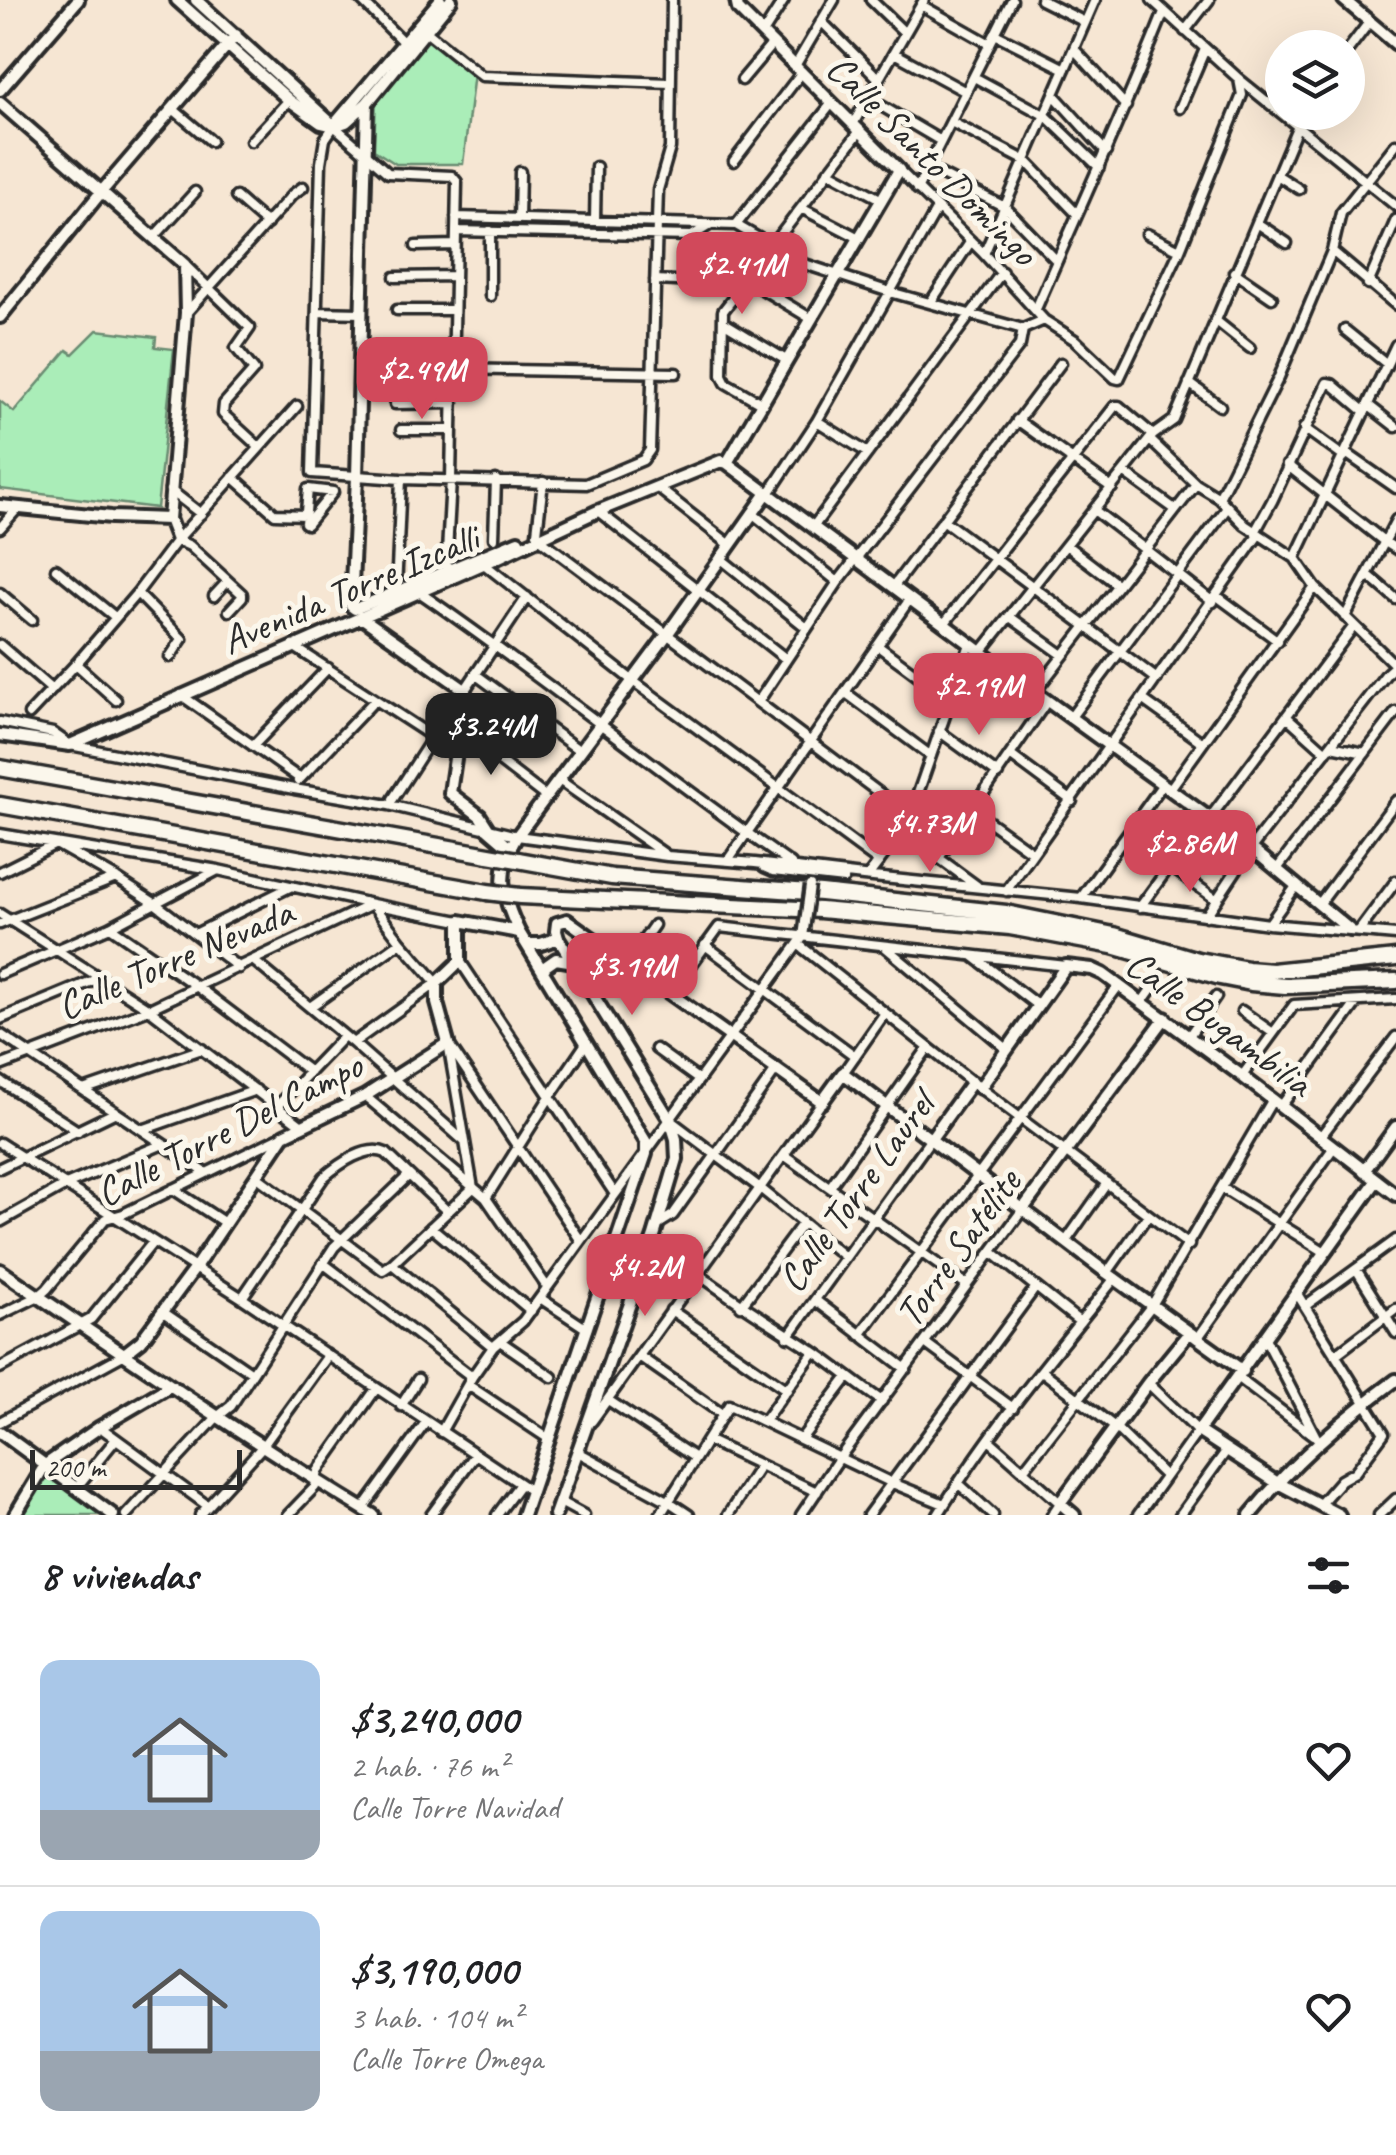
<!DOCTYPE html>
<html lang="es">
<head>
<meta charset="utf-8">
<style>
  body { margin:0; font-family:Caveat,sans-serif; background:#f6f6f6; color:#202124; height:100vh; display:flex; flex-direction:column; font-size:38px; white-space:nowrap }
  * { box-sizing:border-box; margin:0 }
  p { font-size:32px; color:#757577 }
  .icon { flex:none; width:55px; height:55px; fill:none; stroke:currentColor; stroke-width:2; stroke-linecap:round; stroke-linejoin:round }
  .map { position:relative; height:1515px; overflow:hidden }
  .details { display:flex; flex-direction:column; background:#fff; flex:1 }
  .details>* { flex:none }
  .controls { position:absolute; left:1265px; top:30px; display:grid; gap:20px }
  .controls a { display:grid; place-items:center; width:100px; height:100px; border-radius:50%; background:#fff; box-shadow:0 10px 40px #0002; font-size:50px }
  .scale { position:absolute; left:30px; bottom:25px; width:212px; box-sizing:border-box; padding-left:10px; border:5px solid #2b2b2b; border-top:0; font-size:28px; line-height:35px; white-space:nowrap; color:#2b2b2b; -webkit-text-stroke:8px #fbf7ec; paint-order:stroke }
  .price { position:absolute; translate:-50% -85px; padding:0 22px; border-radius:20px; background:#d1495b; color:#fff; font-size:32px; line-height:65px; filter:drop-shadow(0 2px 5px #0008) }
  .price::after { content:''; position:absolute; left:50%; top:60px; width:30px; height:22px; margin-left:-15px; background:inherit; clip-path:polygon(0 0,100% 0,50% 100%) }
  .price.on { background:#222; color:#fff }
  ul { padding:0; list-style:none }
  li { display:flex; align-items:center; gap:30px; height:250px; padding:0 40px }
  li+li { border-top:2px solid #e0e0e0 }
  li span { display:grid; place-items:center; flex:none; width:280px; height:200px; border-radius:20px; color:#555 }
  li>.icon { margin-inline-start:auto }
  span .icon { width:120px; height:120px; fill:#fffc; stroke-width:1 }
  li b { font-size:42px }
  h2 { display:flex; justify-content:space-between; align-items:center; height:120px; padding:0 40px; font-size:42px }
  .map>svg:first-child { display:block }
  .green { fill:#aaedb8; stroke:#6a8c72; stroke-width:2.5 }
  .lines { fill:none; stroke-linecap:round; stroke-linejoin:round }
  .street-casing { stroke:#2b2b2b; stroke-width:15 }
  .secondary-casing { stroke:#2b2b2b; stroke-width:18 }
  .highway-casing { stroke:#2b2b2b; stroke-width:21 }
  .street { stroke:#fbf7ec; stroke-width:8 }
  .secondary { stroke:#fbf7ec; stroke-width:10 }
  .highway { stroke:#fbf7ec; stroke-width:14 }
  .street-bridge-casing { stroke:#2b2b2b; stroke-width:15; stroke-linecap:butt }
  .highway-bridge-casing { stroke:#2b2b2b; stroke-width:21; stroke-linecap:butt }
  .street-bridge { stroke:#fbf7ec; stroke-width:8 }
  .highway-bridge { stroke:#fbf7ec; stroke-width:14 }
  .labels { text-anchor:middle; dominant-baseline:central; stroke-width:10; stroke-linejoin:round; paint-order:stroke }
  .street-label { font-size:40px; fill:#2b2b2b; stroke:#fbf7ec }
</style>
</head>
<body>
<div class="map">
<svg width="1396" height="1515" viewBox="0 0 1396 1515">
  <rect width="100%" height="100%" fill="#f6e6d3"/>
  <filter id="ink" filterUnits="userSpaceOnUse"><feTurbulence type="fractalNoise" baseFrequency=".01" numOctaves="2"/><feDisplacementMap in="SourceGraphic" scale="20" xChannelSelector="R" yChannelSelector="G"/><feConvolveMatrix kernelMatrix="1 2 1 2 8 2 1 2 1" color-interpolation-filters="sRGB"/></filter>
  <g filter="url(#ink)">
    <path class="green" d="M427,35L474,73L463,164H396L374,150L376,95Z
      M97,330L156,337L155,347L174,349L157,508L0,489V401L14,412L67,350L73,354Z
      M47,1469L107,1515H18Z"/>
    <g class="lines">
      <defs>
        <path id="street" d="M361,0L404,43
          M871,0L905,33
          M1041,0L1085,22
          M1152,0L1239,79L1396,206
          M921,5L990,44
          M821,21L879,79
          M422,28L482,76L670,83
          M1185,31L1209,0
          M763,33L784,0
          M995,34L1065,69
          M1074,49L1126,106
          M1348,50L1370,21
          M894,53L966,92
          M795,66L834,0
          M974,77L1046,116L1099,167
          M742,80L773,43
          M1054,95L1106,152
          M868,98L941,141
          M1180,108L1205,49
          M173,109L211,141
          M951,122L1026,161L1076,213
          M853,124L924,0
          M251,141L289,100
          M734,161L802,72
          M928,168L1005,207L1057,261
          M899,170L984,254L1044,320L1075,340L1115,378L1119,379L1180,250L1242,95L1239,79
          M828,171L882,200
          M1277,175L1299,189
          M917,189L1012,0
          M236,197L267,224
          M801,208L859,238
          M456,217L736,225L772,246L774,254L890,292L1023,329L1044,320
          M519,219L520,172
          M595,221L596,167
          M1257,223L1287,243
          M736,225L832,103
          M456,231L692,236L708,226
          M1147,234L1180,250
          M154,237L195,192
          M416,246L455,245
          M772,246L860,131
          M1332,251L1396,305
          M984,254L1095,0
          M185,265L250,328L236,348L254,370L224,404L223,414L259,447
          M1234,272L1272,298
          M395,277L455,276
          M655,280L696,282
          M747,280L810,318
          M1368,284L1396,220
          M490,296V231
          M930,303L971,241
          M1036,309C1079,210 1124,112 1164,12
          M397,310H454
          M187,312L293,194L303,187
          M317,312L361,313
          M1215,320L1250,348
          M723,322L786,360
          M1345,330L1387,364
          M1396,345L1295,558L1315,587L1396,666
          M394,358H453
          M453,369L676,373
          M1189,383L1220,406
          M761,403L726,383L722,375L723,311L763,260
          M395,404L453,403
          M1368,405L1396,427
          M1017,420L1112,488
          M817,421L868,453
          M1304,428L1344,457
          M401,430H452
          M1150,440L1196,484
          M1346,453L1396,488
          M1287,465L1385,542L1396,549
          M1125,473L1176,510
          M233,477L275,514L305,515
          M543,482L537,533L540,539L910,816
          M658,488L729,544
          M308,489L333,492L307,524L305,523Z
          M170,490L201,514
          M767,493L772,489L817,421L937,209
          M1219,498L1279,377L1332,251L1341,213L1396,144
          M1094,510L1213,602
          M598,511L786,659
          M752,513L838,582
          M943,520L1157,679
          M813,527L1002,272
          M0,528L18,508
          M1255,532L1272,501L1327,383L1332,384L1365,412
          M494,538L496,480
          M177,540L190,546L242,594V597L229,611
          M1066,545L1118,585
          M720,558L807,628
          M484,564L633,681L879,862
          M56,569L115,617
          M446,570L451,480L457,182L452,176L388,173L334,126L325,139L321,163L312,473L401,479L586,484L643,460L650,450L658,190L670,148L672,0
          M1368,575L1396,599
          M894,586L1061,363
          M396,591L401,479
          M419,592C546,679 665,777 791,864
          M0,593L32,620
          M137,593L182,639L170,657
          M214,596L228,581
          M1217,596L1278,641
          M1010,617L1063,655
          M1345,617L1396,520
          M944,624L1115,406H1119L1153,435
          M0,645L52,690
          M293,646L456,752
          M878,646L950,699
          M981,652L1153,435L1174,420L1298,125
          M76,664L116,700
          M475,674L580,751
          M465,690L527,597
          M1035,692L1196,484L1219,498L1245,525L1295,558
          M846,693L931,756
          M181,695L299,778
          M1142,699L1203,743
          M758,702L838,582L1020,345L1023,329
          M29,714L76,664L137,593L177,540L297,406
          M1071,717L1227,508
          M1287,717L1326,752
          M0,722L53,733L70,745L294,789L389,805L517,836L667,856L755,863L863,876L1081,898L1269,924L1396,935
          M458,729L546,797
          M939,731L998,774
          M253,746L328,668
          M1331,746L1365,753
          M1010,755L1072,801
          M559,780L666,855
          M298,781L375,700
          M1170,789L1315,587
          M393,799L433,737
          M973,810L1033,853
          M1210,818L1354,626
          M902,831L977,886
          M0,834L218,870L372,904L460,921
          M939,858L1047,701
          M728,860L910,599
          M1168,865L1217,900
          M764,867L773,871L844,879
          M1277,869L1396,712
          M0,872L56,844L116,878L156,904L239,968
          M868,876L902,831L910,816L970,644
          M1006,891L1259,534
          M1081,898L1163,784
          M1320,903L1396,801
          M1140,907L1207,815
          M0,914L149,1009L302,1126
          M1206,916L1251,848L1387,673L1396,665
          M0,924L116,878
          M1269,924L1297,885
          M110,927L199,988L310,1072
          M1359,931L1396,881
          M195,934L290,887
          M798,944L972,1082L1189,1245
          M705,945L855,1056
          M884,946L1007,1049
          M973,956L1037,1005
          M254,961L353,1043L465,1142
          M460,961L615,1194
          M628,962L654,925
          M0,974L110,927L218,870
          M670,994L719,927L1066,966
          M1142,1002L1159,978
          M310,1007L401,942
          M1242,1011L1273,1033
          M0,1019L99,978
          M0,1034L206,1173
          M1189,1036L1216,997
          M448,1043L581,1241
          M449,1049L473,1188
          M656,1049L699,1080
          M0,1066L149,1009L372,904L401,942L437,983L353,1043
          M843,1073L885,1013
          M1242,1076L1294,1005L1396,999
          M0,1081L78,1131
          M83,1090L202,1049
          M365,1096L486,1198L547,1287
          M1282,1105L1357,1002
          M277,1106L344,1036
          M671,1121L760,1188L845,1257
          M142,1130L256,1090
          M1321,1136L1396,1037
          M0,1143L242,1298L531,1491
          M784,1155L967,1285
          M0,1168L116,1112
          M256,1176L383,1270L392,1264L473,1188
          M830,1187L928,1048
          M1222,1188L1325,1252
          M173,1189L225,1223
          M486,1198L551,1095L587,1042
          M0,1222L66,1185L163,1144
          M657,1225L673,1215L776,1070
          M431,1227L531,1311
          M653,1239C704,1281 757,1315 812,1350C836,1366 858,1385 882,1401
          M1066,1241L1107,1183
          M992,1252L1080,1322
          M323,1263L472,1377
          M392,1264L493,1347
          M1356,1269L1396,1333
          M1107,1273L1148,1215
          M1296,1292L1384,1433L1355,1472L1341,1480L1319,1505
          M242,1298L324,1177C339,1164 367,1144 386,1153L447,1211
          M540,1298L587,1329
          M815,1300L906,1369
          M741,1306L803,1223
          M1305,1306L1396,1240
          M671,1310L787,1390
          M163,1312L252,1373
          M0,1315L39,1296L47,1289L105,1219L123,1214L282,1136
          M860,1335L1119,985
          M788,1337L930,1140
          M1265,1338L1316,1437
          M1197,1339L1334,1147
          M500,1341L552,1377
          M925,1343L1013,1408
          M1335,1355L1396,1309
          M639,1356L722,1414
          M0,1368L91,1319L153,1242
          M1042,1371L1116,1428L1165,1476
          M1238,1378L1313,1435
          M468,1385L549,1439
          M608,1400L695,1458
          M401,1406L418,1379
          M592,1421L822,1102
          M764,1421L814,1352
          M0,1422L123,1355
          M100,1427L208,1506
          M441,1432L472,1377L493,1347L523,1321L803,937L805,922
          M801,1439L848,1377
          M707,1440L817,1492
          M989,1440L1060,1503L1052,1515
          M578,1452L668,1501L689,1515
          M1024,1469L1152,1305L1273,1099
          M958,1483L993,1515
          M76,1488L116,1439
          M560,1502L584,1515
          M363,1509L426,1422
          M126,1515L217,1417L231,1406L334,1247L408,1176
          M200,1515L262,1447L327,1357
          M288,1515L315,1487L318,1471L376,1389
          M431,1515L475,1455
          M497,1515L520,1484
          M660,1515L729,1405L890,1482L944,1504
          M728,1515L760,1465
          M801,1515L840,1457L1023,1209
          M868,1515L1036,1287
          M938,1515C989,1431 1054,1355 1115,1278
          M1138,1515L1198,1431L1148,1383
          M1180,1515L1227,1450
          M1379,1515L1396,1499"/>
        <path id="secondary" d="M177,0L289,100L321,123L334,126
          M196,0L333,125
          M1344,0L1396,44
          M0,90L78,0
          M0,103L185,265L186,313L169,519
          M367,103L357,477L351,606L355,609L518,541
          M334,125L440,0
          M334,126L346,122L367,103L451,0
          M0,317L102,191L236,35
          M727,463L899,170L738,9L736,0
          M0,506L111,517L169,519L177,540
          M361,617L465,690L450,793L480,816L489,830L510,848
          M0,735L70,745L497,558L598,511L721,461L727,463L1035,692L1251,848L1350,930
          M527,944H541L558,938
          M543,971L546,966L556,959L574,962
          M980,1088L1066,966L1092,969L1103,974L1242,1076L1396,1195
          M930,1140L972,1082
          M1364,1171L1396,1127
          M1023,1209L1165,1018
          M0,1270C123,1354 246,1438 373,1515
          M123,1355L141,1341L195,1268L284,1135L365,1096L448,1043L437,1003V983L460,961V921L519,932
          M0,1432L113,1515
          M15,1515L45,1465L100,1427L170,1386
          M523,1515L646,1154V1142L519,932C502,896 495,872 517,836L666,636L767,493
          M555,1515L654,1236L677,1159L676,1139L670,1120L558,938L556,931L557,923L567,920L822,1102L843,1073L1107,1273L1243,1371
          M1074,1515L1060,1503L1148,1383L1189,1333
          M1250,1515C1292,1463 1343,1419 1396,1380
          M1339,1515L1276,1482L1198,1431L1377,1180"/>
        <path id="highway" d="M0,768L489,855
          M0,805L487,892
          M518,860L612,877L821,893L1006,913L1114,935L1198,960L1247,969L1272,971L1396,958
          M520,896L820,910L1010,927L1113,946L1220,977L1251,983L1285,986L1396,981"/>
      </defs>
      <use href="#street" class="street-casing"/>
      <use href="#secondary" class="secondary-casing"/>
      <use href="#highway" class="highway-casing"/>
      <use href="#street" class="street"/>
      <use href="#secondary" class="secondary"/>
      <use href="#highway" class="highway"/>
      <defs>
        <path id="street-bridge" d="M805,922L810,886"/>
        <path id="highway-bridge" d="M489,855L518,860
          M487,892L520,896"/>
      </defs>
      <use href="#street-bridge" class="street-bridge-casing"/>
      <use href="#highway-bridge" class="highway-bridge-casing"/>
      <use href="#street-bridge" class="street-bridge"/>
      <use href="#highway-bridge" class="highway-bridge"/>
    </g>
  </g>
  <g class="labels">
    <g class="street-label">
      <text transform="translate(932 160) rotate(45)">Calle Santo Domingo</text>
      <text transform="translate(350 589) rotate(-23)">Avenida Torre Izcalli</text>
      <text transform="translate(175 959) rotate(-23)">Calle Torre Nevada</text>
      <text transform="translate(1219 1023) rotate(36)">Calle Bugambilia</text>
      <text transform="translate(229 1129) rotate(-27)">Calle Torre Del Campo</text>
      <text transform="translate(856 1192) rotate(-54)">Calle Torre Laurel</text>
      <text transform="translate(958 1248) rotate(-54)">Torre Satélite</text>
    </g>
  </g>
</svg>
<div class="controls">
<a><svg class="icon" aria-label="layers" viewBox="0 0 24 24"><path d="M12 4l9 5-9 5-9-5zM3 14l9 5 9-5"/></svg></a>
</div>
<div class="scale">200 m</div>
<b class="price" style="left:742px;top:317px">$2.41M</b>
<b class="price" style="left:422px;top:422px">$2.49M</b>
<b class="price" style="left:979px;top:738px">$2.19M</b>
<b class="price on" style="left:491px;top:778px">$3.24M</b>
<b class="price" style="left:930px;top:875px">$4.73M</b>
<b class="price" style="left:1190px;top:895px">$2.86M</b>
<b class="price" style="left:632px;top:1018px">$3.19M</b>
<b class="price" style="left:645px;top:1319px">$4.2M</b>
</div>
<section class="details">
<h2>8 viviendas<svg class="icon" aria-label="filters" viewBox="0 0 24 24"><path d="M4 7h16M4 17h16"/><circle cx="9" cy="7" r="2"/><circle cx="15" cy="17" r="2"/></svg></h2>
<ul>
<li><span style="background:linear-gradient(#a9c7e8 75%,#9aa5b1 0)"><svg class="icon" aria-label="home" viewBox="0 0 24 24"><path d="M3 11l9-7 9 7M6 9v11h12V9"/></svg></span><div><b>$3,240,000</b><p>2 hab. · 76 m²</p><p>Calle Torre Navidad</p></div><svg class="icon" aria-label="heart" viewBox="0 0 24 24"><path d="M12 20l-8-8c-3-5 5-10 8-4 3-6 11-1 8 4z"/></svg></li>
<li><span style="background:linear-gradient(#a9c7e8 70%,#9aa5b1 0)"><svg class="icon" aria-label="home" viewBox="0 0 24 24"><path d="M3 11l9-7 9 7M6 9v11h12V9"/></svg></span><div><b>$3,190,000</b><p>3 hab. · 104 m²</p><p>Calle Torre Omega</p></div><svg class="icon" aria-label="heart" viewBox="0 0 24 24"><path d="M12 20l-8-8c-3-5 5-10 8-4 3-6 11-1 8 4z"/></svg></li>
</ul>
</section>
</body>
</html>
